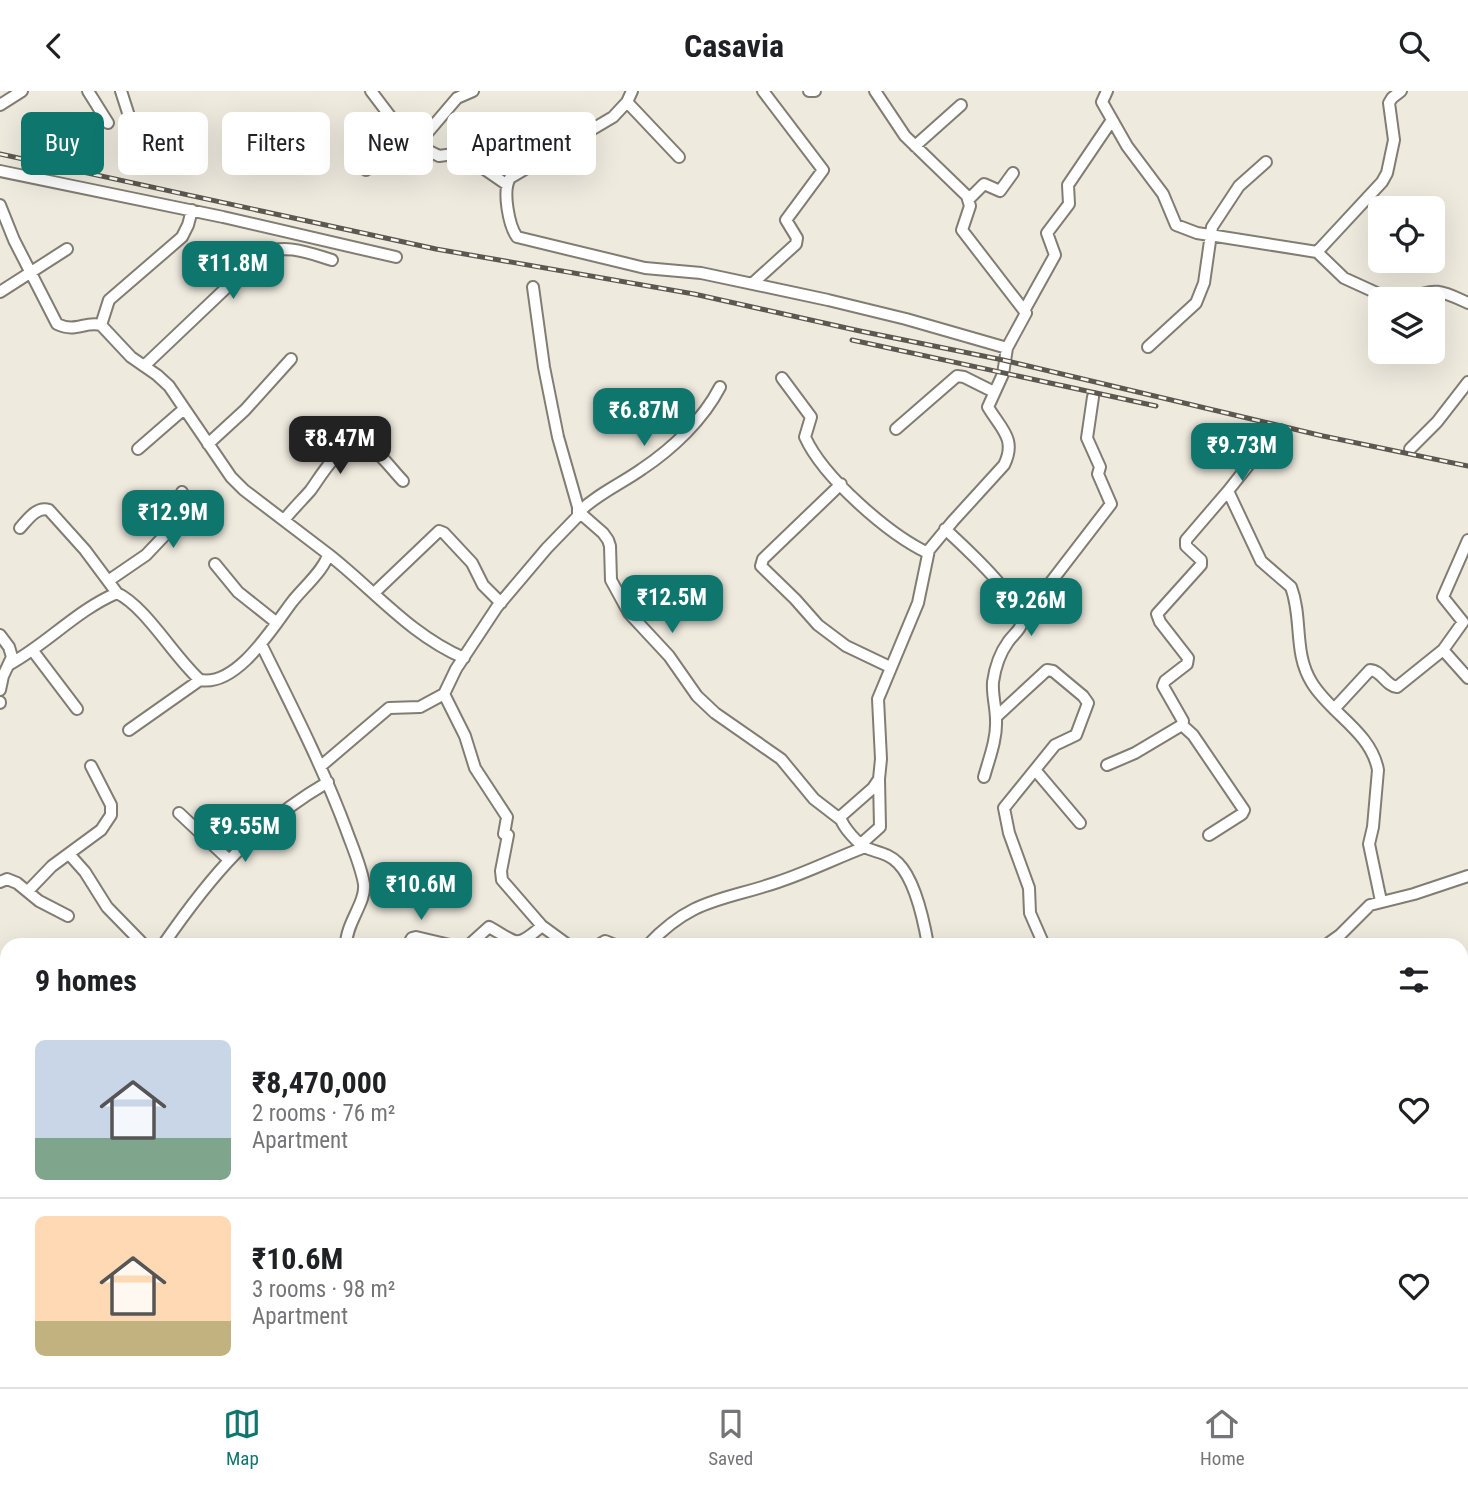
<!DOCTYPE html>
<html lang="en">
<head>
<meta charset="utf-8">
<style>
  body { margin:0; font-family:"Roboto Condensed",sans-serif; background:#f2f2f2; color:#202124; height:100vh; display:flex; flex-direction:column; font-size:26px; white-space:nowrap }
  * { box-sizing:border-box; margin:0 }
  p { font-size:23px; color:#757577 }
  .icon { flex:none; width:38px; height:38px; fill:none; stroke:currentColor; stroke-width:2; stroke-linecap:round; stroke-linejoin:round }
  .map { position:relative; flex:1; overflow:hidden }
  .panel { position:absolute; left:0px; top:847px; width:1468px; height:450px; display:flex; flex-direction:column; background:#fff; border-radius:21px 21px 0 0; box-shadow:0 7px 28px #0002 }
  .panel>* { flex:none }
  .top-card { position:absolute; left:21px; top:21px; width:700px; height:63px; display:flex; gap:14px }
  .fabs { position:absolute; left:1368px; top:105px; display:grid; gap:14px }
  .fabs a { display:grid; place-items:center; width:77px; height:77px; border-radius:10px; background:#fff; box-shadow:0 7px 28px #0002; font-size:35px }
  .price { position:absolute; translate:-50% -60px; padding:0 16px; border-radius:14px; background:#0f766e; color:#fff; font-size:23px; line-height:46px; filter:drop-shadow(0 2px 4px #0008) }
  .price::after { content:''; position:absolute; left:50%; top:42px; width:21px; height:16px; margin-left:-10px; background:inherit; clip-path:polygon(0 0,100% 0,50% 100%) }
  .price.on { background:#222; color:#fff }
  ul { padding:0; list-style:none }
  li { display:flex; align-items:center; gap:21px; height:175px; padding:0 35px }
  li+li { border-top:2px solid #e0e0e0 }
  li span { display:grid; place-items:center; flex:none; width:196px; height:140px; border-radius:10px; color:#555 }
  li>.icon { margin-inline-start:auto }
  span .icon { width:84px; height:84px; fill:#fffc; stroke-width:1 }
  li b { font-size:30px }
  h2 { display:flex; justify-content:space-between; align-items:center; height:84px; padding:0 35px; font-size:30px }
  .chip { padding:0 24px; border-radius:10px; background:#fff; box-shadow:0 7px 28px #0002; font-size:24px; line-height:63px }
  .chip.on { background:#0f766e; color:#fff }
  header { display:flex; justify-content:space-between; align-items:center; height:91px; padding:0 35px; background:#fff; font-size:32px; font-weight:700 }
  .dock { display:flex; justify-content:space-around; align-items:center; height:98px; border-top:2px solid #e0e0e0; background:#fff; font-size:19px; color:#757577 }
  .dock a { display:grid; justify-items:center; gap:4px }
  .dock .on { color:#0f766e }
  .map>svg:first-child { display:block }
  .water { fill:#699ed2 }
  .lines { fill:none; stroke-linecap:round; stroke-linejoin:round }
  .minor-casing { stroke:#827d72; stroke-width:14 }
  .minor { stroke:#fff; stroke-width:10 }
  .rail-casing { stroke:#5a5851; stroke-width:5 }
  .rail { stroke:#fdf8eb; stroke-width:2.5; stroke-dasharray:8; stroke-linecap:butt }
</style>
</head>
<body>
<header><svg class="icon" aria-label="back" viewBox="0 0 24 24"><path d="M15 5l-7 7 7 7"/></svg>Casavia<svg class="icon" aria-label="search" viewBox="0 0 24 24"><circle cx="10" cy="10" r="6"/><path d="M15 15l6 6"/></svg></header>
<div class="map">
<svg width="1468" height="1296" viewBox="0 0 1468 1296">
  <rect width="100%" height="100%" fill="#efeade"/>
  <path class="water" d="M731,1290H759L762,1294L760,1296H732L728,1292Z
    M1156,1290H1185L1192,1295L1155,1296L1151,1293Z"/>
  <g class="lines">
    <defs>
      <path id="minor" d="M88,0L108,32
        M121,0L130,28L146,55
        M632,0L627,11L613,26L510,87C502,100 509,135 517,146L645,177L701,182L828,209L906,228L1007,257
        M809,0H815
        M875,0L905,45L967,105L970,115L962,139L1026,222L1007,257L1003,283L988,316C1001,338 1017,348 1004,374L953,430L929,459L918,512L878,608L881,668L879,688L873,697L840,726C843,736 858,754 869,758C880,762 889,763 898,772C915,789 924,831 928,854
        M1107,0L1102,11L1127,55L1163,103L1176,134L1197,142L1317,161L1344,187L1390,208
        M627,11L679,66
        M0,14L22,0
        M399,45L439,65L461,62L506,93
        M417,54L457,7L473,0
        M915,55L961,14
        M366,79L396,49L400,41L396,33L371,0
        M0,80L223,126L396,166
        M969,108L984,93L1000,100L1013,82
        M0,114L14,149L57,233C76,242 84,230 101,234L131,266L157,284L169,295L231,386L244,399L328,463C326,477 302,498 292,511C273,536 237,596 200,589C174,566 146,516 117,502C77,519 48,552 10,573
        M1317,161L1382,91L1387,82L1394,49L1389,12L1392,7L1401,0
        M753,192L796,153L797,147L786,129L823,79L763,0
        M0,201L67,158
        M1411,208C1435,195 1444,201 1468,212
        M1025,218L1055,164L1047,142L1069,113L1068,94L1112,29
        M101,234L109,209L182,146L188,134L192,119
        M1148,256L1196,212L1204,192L1212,136L1239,95L1266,71
        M144,275L262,163C285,152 309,162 332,169
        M782,287L811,326L805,346C823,386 888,443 928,462
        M720,296C703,329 672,358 642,378C621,393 597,403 579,421L603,442L608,449L610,455L611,489L629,522L669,565L697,605L715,622L781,668L814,708L840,728
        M896,338L957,285L964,286L994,301
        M208,353L245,319L291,268
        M138,358L184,318
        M1410,358L1437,331L1468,291
        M841,393L763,468L761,475L795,508L818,534L846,555L890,576
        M1228,400L1258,362L1268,343
        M284,429C292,419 301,410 310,400C323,383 344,340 372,358C384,366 393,380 403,390
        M20,437C28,428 37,415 49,419L85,459L117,502
        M945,438C961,453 1027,512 1021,534C1019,540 1012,545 1008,551C1000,562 995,577 993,591C992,604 996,616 996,629C997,648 989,668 984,686
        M328,463C373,498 410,544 464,567
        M215,473L238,501L277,532
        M108,490L146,464L182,426L185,418L182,401
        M374,502L439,440L444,442L472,472L483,494L501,512
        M1020,525L1034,513L1111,413L1098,383L1100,376L1087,347L1093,306
        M0,544L9,556L12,566L3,585L0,599
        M261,553C291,614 322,674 346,738C352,755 361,775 364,793C366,812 346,832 346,854
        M1443,559L1468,587
        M33,560L77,618
        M444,603L465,645L475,677L507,726L504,743
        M0,611V612
        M1334,618L1370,579C1381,579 1386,595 1397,596L1443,559L1463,531L1443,506L1468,449
        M996,626L1047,579L1053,580L1083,605L1088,612L1076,644L1055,654L1004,717L1009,742L1029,797L1030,822L1044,854
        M1182,634L1193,644L1244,719L1242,723L1209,744
        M129,639L200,589
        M1107,674L1135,662L1182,634L1183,630L1163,595L1165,590L1187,573L1188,567L1160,531L1157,523L1201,474V469L1186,455V449L1228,400L1261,470L1291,496C1303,528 1293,562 1312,592C1331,623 1371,641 1378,679L1373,736L1369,753L1381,810
        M321,675L389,617L420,616L444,603L456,578L497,516L547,457L578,425V416L558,346L544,276L533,196
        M1036,680L1080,732
        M179,722L228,768
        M508,744L501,780L502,789L542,835L568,854
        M861,753L880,736L879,688
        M69,763L85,781L107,816L144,854
        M0,791L7,788L17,792L39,810L68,825
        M28,800L52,775L101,739L111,724V714L91,675
        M163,854C212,783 253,735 328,691
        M408,854L412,847L416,846L450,854
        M469,854L489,836C518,852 515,858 542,835
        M598,854L605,850L615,854
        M648,854C692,807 722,810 778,791C808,781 836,767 865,756
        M1326,854L1340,844L1370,814L1414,803L1468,785
        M1461,1031L1468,1029
        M0,1138H7
        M0,1222L7,1280
        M1461,1242H1468
        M10,1290L12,1296
        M92,1290L95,1296
        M283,1290L288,1296
        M650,1290L656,1292L662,1290
        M703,1290L709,1296
        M846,1290V1296
        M1031,1290L1033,1296
        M1246,1290L1248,1296
        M1298,1290L1306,1296
        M27,1296L42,1290
        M392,1296L397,1290
        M463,1296L467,1290"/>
    </defs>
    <use href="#minor" class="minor-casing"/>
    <use href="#minor" class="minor"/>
    <defs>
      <path id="rail" d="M0,63L436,158L694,203L860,240L1003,269L1323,345L1468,375
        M852,249L1156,315"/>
    </defs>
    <use href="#rail" class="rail-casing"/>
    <use href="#rail" class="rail"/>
  </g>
</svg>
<div class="fabs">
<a><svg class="icon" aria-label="locate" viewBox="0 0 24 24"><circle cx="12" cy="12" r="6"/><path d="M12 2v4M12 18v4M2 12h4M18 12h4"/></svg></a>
<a><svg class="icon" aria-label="layers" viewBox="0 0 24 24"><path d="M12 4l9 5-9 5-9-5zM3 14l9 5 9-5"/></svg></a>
</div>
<b class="price" style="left:233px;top:210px">₹11.8M</b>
<b class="price" style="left:644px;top:357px">₹6.87M</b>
<b class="price on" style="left:340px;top:385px">₹8.47M</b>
<b class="price" style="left:1242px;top:392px">₹9.73M</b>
<b class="price" style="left:173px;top:459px">₹12.9M</b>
<b class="price" style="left:672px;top:544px">₹12.5M</b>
<b class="price" style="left:1031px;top:547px">₹9.26M</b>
<b class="price" style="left:245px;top:773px">₹9.55M</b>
<b class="price" style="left:421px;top:831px">₹10.6M</b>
<div class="top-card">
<a class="chip on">Buy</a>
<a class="chip">Rent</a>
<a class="chip">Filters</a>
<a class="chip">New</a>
<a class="chip">Apartment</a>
</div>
<section class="panel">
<h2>9 homes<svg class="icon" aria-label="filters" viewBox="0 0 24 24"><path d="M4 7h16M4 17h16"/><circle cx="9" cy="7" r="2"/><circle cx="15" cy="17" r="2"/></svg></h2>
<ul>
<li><span style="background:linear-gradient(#c9d6e8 70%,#7fa58c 0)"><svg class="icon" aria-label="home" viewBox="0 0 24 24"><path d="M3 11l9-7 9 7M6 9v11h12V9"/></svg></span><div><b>₹8,470,000</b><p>2 rooms · 76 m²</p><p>Apartment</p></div><svg class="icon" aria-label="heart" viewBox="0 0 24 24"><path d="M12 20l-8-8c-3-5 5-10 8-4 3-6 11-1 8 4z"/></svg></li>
<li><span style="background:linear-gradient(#ffd9b3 75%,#c2b280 0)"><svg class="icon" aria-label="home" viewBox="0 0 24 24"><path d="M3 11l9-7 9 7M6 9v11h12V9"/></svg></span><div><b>₹10.6M</b><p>3 rooms · 98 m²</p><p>Apartment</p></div><svg class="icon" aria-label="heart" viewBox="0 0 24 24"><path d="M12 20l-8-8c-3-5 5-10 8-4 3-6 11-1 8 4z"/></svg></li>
</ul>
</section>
</div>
<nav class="dock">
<a class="on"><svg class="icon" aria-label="map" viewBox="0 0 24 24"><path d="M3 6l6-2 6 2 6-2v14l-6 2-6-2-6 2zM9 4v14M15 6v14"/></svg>Map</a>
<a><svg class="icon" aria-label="saved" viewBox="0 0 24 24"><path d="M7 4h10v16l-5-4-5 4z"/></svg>Saved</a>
<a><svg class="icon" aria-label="home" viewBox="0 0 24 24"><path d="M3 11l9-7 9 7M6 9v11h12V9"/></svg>Home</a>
</nav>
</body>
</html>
